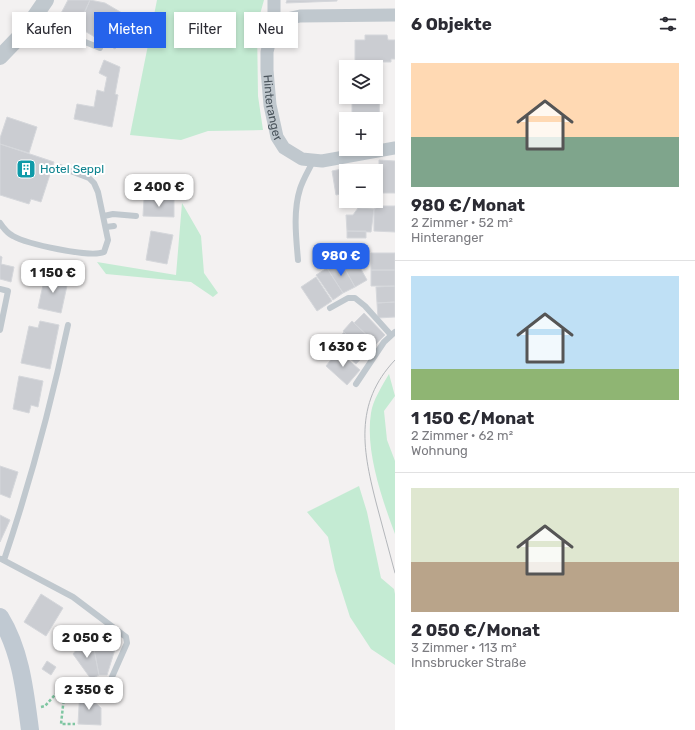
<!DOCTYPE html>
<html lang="de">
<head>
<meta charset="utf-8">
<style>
  body { margin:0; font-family:Rubik,sans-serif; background:#f7f7f7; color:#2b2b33; height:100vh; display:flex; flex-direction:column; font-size:15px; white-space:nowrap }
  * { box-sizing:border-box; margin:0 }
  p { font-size:13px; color:#7c7c81 }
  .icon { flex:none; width:22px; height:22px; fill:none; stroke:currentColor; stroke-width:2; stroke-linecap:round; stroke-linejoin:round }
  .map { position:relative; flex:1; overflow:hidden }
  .details { display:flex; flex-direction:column; background:#fff; width:300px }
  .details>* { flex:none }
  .guide { position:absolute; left:12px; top:12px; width:323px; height:36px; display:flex; gap:8px }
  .tools { position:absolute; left:339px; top:60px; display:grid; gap:8px }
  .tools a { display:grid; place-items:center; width:44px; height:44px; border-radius:0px; background:#fff; box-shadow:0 2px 6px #0003; font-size:20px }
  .price { position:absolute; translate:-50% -34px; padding:0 9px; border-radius:8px; background:#fff; color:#222; font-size:13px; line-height:26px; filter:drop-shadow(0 1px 2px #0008) }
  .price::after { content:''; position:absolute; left:50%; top:24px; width:12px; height:9px; margin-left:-6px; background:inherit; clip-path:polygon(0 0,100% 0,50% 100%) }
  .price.on { background:#2563eb; color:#fff }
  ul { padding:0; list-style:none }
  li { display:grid; align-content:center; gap:8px; height:212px; padding:0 16px }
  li+li { border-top:1px solid #e1e1e2 }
  li span { display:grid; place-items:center; height:124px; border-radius:0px; color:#555 }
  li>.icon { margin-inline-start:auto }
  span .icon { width:72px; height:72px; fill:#fffc; stroke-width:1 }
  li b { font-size:17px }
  h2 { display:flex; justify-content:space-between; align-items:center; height:48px; padding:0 16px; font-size:17px }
  .chip { padding:0 14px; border-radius:0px; background:#fff; box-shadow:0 2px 6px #0003; font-size:14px; line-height:36px }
  .chip.on { background:#2563eb; color:#fff }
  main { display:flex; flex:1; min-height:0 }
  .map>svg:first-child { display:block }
  .green { fill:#c4ebd3 }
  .building { fill:#cbcdd2; stroke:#d5d7db }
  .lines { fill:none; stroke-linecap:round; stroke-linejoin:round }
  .path { stroke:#7fc6a2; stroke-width:2.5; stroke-dasharray:3 2; stroke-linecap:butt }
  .service { stroke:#c0c8ce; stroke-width:6 }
  .minor { stroke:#c0c8ce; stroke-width:13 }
  .tertiary { stroke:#c0c8ce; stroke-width:16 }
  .secondary { stroke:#c0c9d2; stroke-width:18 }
  .tram { stroke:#b3b6ba; stroke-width:1 }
  .labels { text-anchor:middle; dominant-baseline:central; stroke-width:4; stroke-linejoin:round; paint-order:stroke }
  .street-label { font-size:12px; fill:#4a545c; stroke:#fff }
  .culture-label { font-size:12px; fill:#0d838f; stroke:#fff; text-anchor:start }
</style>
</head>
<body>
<main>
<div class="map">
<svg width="395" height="730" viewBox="0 0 395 730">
  <rect width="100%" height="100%" fill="#f3f1f1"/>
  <path class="green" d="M157,0H264L257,25L258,96L263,130L208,131L181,140L130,135Z
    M182,203L201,236L204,273L218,293L213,297L191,282L106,274L97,262L176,275Z
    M389,374L395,396L384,411L387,440L395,461V534C382,499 365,451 371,413C373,400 382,386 389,374Z
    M359,486L367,512L381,578L394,589L395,594V665L371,649L350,617L335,570L328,537L307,512Z"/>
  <path class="building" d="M68,0H90L78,27L58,19Z
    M90,0L105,3L134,20L115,49L78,27Z
    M287,0H337V1L286,3Z
    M365,35H387L388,40H395V59H391V62H380L379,128H376V119H352V97H376L375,62H355V40H365Z
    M104,60L120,67L115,94L118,95L112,127L74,119L77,104L94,107L97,90L104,92L107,77L99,73Z
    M7,117L37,127L29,153L0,144V138Z
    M0,144L54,162L41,202L31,199L29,204L0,195Z
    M379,160L395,161V193H380L379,187Z
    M357,166L358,171H346V193L336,195L332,171Z
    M144,199L174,200V217L143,216Z
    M380,206H395V232L374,231V209Z
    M358,208L374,209L371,232L347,231L346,215H353Z
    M151,231L173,235L167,264L146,260Z
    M347,231H366V238H347Z
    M352,253L367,280L355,287L340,260Z
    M371,253H395V270H371Z
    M0,256L2,257L1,264L14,267L11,282L0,279Z
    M340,260L355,287L343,293L327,268Z
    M327,268L343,293L333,300L316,275Z
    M371,270H395V286H371Z
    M45,276L68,281L61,313L38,308Z
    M316,277L332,301L317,311L301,287Z
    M395,286V302L377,303L376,287Z
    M395,302V317L378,318L377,303Z
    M364,313L385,335L376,344L354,323Z
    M40,321L59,325L50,369L21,363L29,326L38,328Z
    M352,321L376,344L366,354L343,331Z
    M344,332L366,354L356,364L334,344Z
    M338,351L360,370L347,385L326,366Z
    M19,376L43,381L38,407L31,405L29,413L13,409Z
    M0,466L18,472L10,498L0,494Z
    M0,515L10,520L0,542Z
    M41,594L63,608L46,636L24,622Z
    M105,640L116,646L107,675H99L93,644Z
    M81,644H93L99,675L91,679L73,654Z
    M47,661L56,667L51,675L42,669Z
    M80,689L101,708V725L78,724Z"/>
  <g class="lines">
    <path class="path" d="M41,707L45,706L61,688H65L61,724H75"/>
    <path class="service" d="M37,14L66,26L68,23
      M33,21L100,48
      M104,216L113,214L136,216
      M0,223C4,229 7,233 13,236C27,244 90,258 104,252L108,240L98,192L94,183L89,178L60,167
      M106,227L114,226
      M298,260C296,237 293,211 300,189C303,179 309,170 313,161
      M0,289L8,291L0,330
      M330,308L348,298H355L365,306L391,335
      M356,384L384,342L395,332
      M1,559L73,597L126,637L127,643L104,695
      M4,560C30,483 51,405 68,325"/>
    <g class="minor">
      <path id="s1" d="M274,0V22L267,52V70L270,105L277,137L284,148L302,159L322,161L395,148"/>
      <path d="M274,22L300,16L395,15"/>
    </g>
    <path class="tertiary" d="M0,57L24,32L46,0"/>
    <path class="secondary" d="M0,617C21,651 25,692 30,730"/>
    <path class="tram" d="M395,360C353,404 363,452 377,506C383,528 389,551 395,573"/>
  </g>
  <defs>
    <symbol id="building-square" viewBox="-11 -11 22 22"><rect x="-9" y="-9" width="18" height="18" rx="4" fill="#0f9aa8" stroke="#fff"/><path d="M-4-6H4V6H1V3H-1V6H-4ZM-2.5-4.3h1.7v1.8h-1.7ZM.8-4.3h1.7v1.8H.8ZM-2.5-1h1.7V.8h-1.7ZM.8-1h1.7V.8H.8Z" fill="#fff"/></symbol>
  </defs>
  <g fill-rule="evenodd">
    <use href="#building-square" x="15" y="158" width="22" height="22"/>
  </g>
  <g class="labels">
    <g class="street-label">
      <text stroke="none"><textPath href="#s1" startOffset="109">Hinteranger</textPath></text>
    </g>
    <g class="culture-label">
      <text x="40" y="169">Hotel Seppl</text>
    </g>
  </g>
</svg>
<div class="tools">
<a><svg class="icon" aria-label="layers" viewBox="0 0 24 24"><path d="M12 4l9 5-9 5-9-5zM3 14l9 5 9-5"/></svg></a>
<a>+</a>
<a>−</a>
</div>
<b class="price" style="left:159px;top:208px">2 400 €</b>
<b class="price on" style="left:341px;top:277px">980 €</b>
<b class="price" style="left:53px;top:294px">1 150 €</b>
<b class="price" style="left:343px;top:368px">1 630 €</b>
<b class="price" style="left:87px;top:659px">2 050 €</b>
<b class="price" style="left:89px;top:711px">2 350 €</b>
<div class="guide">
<a class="chip">Kaufen</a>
<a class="chip on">Mieten</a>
<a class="chip">Filter</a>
<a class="chip">Neu</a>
</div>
</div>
<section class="details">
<h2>6 Objekte<svg class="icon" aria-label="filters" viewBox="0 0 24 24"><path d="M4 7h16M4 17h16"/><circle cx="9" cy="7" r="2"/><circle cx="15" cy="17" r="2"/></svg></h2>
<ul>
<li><span style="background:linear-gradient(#ffd9b3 60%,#7fa58c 0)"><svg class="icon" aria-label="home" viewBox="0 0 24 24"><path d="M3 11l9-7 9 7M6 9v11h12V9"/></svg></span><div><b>980 €/Monat</b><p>2 Zimmer · 52 m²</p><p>Hinteranger</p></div></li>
<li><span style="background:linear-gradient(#bfe0f5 75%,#8fb573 0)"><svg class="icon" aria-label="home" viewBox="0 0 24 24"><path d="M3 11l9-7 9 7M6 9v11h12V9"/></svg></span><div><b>1 150 €/Monat</b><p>2 Zimmer · 62 m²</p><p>Wohnung</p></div></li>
<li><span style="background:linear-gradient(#dfe7d0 60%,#b9a48a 0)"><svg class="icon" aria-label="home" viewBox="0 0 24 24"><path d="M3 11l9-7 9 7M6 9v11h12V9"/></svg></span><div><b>2 050 €/Monat</b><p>3 Zimmer · 113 m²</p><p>Innsbrucker Straße</p></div></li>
</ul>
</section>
</main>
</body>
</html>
